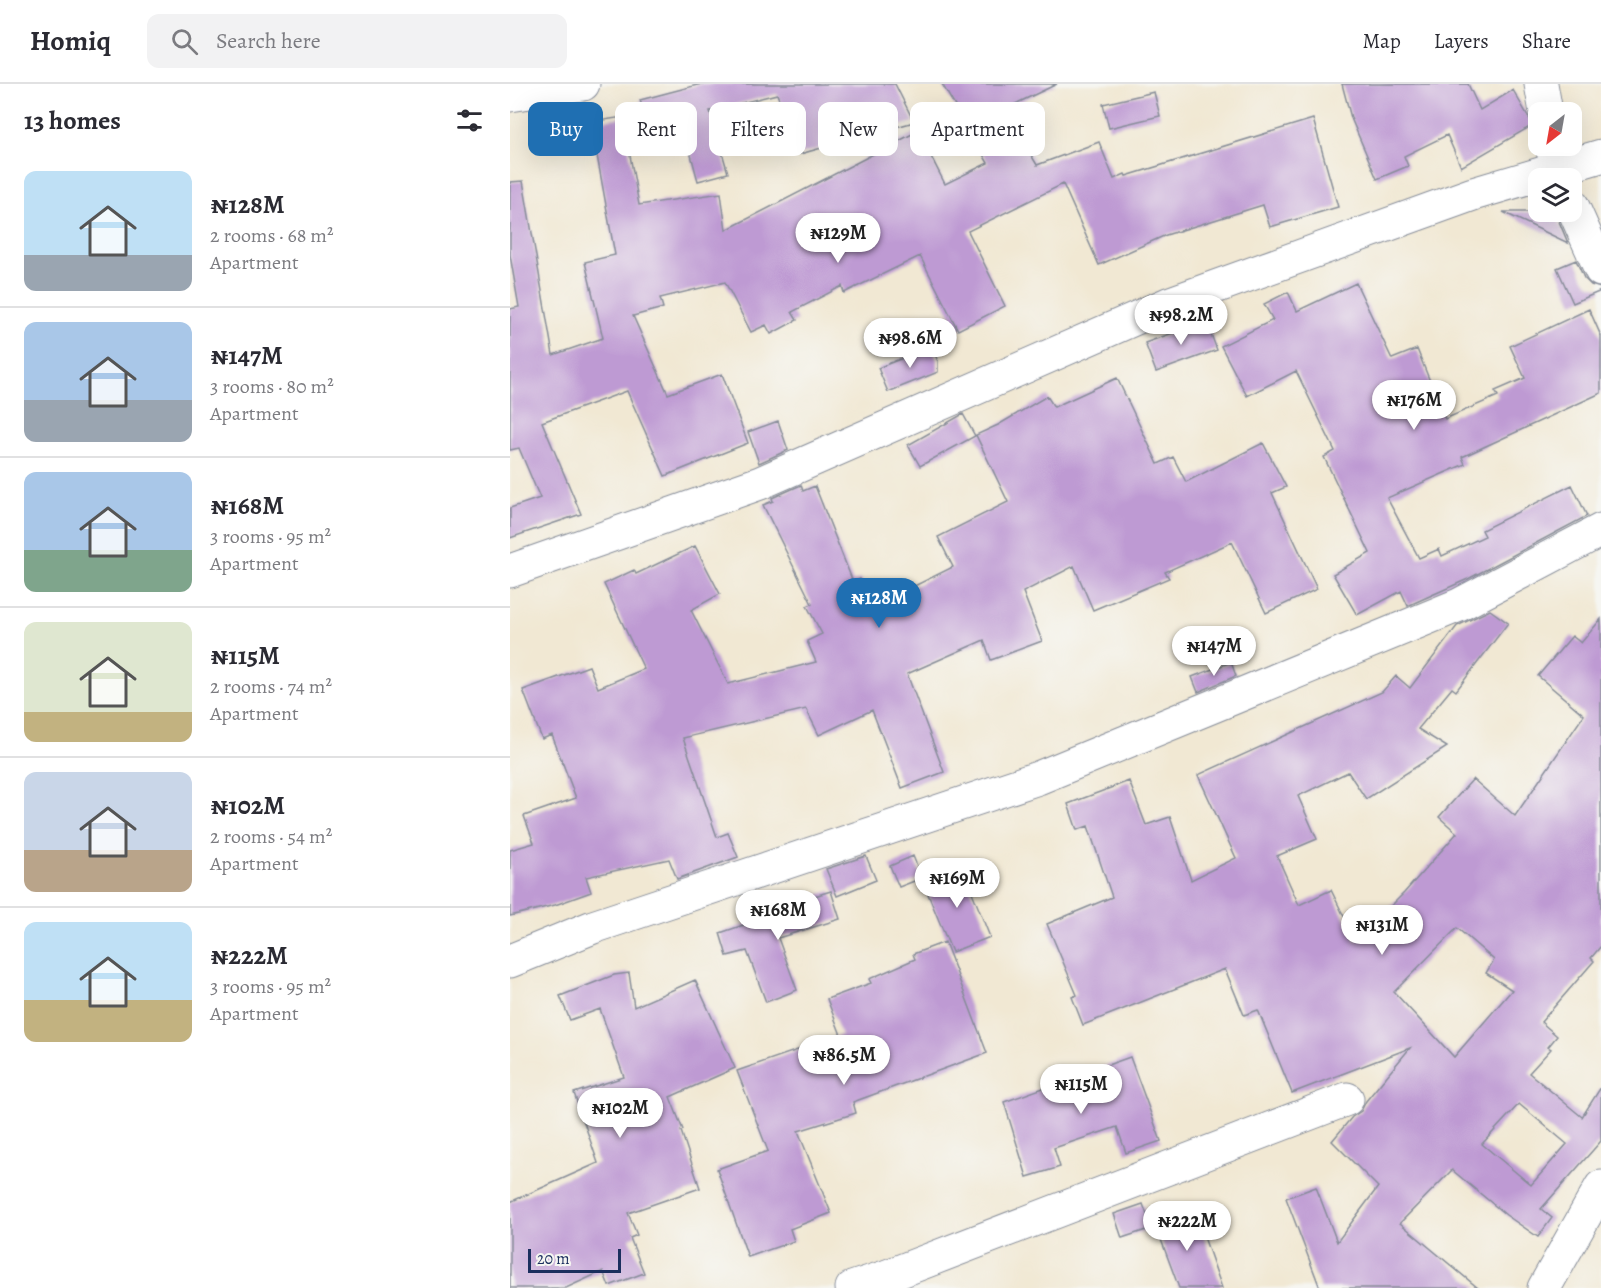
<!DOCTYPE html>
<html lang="en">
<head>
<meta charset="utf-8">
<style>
  body { margin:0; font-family:Alegreya,serif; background:#f2f2f3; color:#2b2b33; height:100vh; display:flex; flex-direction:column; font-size:22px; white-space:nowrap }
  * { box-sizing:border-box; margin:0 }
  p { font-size:20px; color:#7c7c81 }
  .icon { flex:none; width:33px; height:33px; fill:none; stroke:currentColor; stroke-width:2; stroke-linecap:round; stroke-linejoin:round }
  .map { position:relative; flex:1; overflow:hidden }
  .details { display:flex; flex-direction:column; background:#fff; width:510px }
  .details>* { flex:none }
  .guide { position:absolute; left:18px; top:18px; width:570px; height:54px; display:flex; gap:12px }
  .needle { width:39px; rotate:211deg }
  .buttons { position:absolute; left:1018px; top:18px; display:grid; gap:12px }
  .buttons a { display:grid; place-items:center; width:54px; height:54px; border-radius:12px; background:#fff; box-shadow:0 6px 24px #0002; font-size:30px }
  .scale { position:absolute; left:18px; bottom:15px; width:93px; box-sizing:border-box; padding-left:6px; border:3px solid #1b2f5e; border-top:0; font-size:16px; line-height:21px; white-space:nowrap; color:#1b2f5e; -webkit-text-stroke:4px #f6f6f2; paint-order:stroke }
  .price { position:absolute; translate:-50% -51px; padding:0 14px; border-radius:21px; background:#fff; color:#222; font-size:20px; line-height:39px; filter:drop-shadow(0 2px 3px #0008) }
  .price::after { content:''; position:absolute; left:50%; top:36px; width:18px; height:14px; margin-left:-9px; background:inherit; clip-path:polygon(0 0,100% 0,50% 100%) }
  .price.current { background:#1f6fb2; color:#fff }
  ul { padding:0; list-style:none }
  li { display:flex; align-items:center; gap:18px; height:150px; padding:0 24px }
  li+li { border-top:2px solid #e1e1e2 }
  li span { display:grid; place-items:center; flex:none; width:168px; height:120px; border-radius:12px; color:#555 }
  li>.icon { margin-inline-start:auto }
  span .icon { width:72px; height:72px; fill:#fffc; stroke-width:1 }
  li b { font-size:26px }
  h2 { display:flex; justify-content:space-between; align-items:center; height:72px; padding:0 24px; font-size:26px }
  .chip { padding:0 21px; border-radius:12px; background:#fff; box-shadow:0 6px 24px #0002; font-size:21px; line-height:54px }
  .chip.current { background:#1f6fb2; color:#fff }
  header { display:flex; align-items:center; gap:36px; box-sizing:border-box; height:84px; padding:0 30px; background:#fff; border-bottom:2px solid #e1e1e2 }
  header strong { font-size:28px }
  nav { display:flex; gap:33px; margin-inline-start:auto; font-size:21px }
  .search { width:420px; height:54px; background:#f2f2f3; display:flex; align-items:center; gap:15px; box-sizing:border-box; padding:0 21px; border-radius:12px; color:#7c7c81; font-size:22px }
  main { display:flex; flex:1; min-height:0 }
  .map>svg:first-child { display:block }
  .building { fill:#be9ad3; fill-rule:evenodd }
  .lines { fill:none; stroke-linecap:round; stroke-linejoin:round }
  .minor-casing { stroke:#868c98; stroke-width:35 }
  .minor { stroke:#fff; stroke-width:33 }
</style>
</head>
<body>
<header>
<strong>Homiq</strong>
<div class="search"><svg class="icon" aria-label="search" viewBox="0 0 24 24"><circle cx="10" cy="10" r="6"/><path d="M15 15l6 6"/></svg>Search here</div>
<nav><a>Map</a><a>Layers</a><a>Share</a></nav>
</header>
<main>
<section class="details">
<h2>13 homes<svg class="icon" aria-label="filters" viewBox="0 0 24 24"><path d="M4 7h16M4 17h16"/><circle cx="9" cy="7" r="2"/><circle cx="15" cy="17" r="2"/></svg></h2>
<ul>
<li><span style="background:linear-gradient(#bfe0f5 70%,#9aa5b1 0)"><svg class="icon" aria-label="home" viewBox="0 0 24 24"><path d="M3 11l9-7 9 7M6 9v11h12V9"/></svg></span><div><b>₦128M</b><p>2 rooms · 68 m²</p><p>Apartment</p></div></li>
<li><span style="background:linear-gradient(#a9c7e8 65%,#9aa5b1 0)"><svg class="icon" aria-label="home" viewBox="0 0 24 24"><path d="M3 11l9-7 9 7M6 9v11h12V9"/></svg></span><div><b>₦147M</b><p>3 rooms · 80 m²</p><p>Apartment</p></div></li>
<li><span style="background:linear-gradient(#a9c7e8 65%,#7fa58c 0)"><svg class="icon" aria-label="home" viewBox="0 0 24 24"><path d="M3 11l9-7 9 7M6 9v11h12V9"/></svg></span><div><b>₦168M</b><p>3 rooms · 95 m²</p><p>Apartment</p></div></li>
<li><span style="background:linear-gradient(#dfe7d0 75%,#c2b280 0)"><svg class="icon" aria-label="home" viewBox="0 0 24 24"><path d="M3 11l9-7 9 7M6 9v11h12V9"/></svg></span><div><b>₦115M</b><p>2 rooms · 74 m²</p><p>Apartment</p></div></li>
<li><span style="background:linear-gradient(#c9d6e8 65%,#b9a48a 0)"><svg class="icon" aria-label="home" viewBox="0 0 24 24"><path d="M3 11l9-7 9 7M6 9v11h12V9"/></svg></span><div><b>₦102M</b><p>2 rooms · 54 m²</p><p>Apartment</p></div></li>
<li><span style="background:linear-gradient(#bfe0f5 65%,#c2b280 0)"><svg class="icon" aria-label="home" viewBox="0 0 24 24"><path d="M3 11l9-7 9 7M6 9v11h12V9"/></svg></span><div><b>₦222M</b><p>3 rooms · 95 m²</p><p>Apartment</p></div></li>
</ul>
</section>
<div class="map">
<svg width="1091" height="1204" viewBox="0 0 1091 1204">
  <rect width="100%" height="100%" fill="#f6f6f2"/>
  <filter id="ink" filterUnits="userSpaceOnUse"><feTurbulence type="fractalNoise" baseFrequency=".0167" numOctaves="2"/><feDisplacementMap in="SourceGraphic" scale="12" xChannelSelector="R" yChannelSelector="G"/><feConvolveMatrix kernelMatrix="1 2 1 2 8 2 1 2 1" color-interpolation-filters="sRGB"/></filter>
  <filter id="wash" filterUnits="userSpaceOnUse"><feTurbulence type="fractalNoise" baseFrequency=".008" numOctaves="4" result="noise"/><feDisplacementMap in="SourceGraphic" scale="24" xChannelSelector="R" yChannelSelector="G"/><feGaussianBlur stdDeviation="1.35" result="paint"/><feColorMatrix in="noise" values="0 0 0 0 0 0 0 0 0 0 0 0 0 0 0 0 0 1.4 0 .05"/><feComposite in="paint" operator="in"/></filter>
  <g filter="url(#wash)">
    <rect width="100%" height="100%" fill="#f1e8d3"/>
    <g id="blocks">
      <path class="building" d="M191,0H385L404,38L290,70L267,10L200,27L218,89L188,97L170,30L137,39L130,16Z
        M432,0H547L457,43Z
        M832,0H958L970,26L1003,6L1023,41L951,83L937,51L894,72L898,82L867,95L841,34Z
        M644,8L650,32L599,44L593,20Z
        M113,33L129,121L211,109L216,146L408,47L435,100L478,79L462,52L504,42L527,81L589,58L604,95L615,90L616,92L803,35L828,123L760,143L753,121L656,151L589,181L553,100L458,147L495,222L448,246L410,172L334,209L332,202L282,228L287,236L261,250L256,241L241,248L215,198L150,214L153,224L123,232L158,310L212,290L238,359L155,392L117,307L32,338L71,430L0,454V424L30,414L9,364L0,366V225L9,223L0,171V98L13,97L43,271L93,254L75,178L105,171L81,38Z
        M993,128H1045L1058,159Z
        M1066,176L1074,194L1081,201L1091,204V207L1063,219L1047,184Z
        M846,199L882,275L907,265L935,335L988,312L985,307L1015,294L1000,262L1079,225L1091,252V309L952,373L955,380L877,414L909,474L929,465L932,472L975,452L972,446L1062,401L1077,432L958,495L904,519L898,522L891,507L847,531L823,490L860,469L814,373L825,367L786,287L737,312L711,262L763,236L754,220L778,208L787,227Z
        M696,237L707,266L646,288L635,259Z
        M422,262L428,278V288L378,308L368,284Z
        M607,294L648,380L663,373L676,398L753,359L776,403L762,409L807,505L756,529L722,458L655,488L659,494L583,526L564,482L513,508L532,557L481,576L474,556L397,590L434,688L392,704L362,626L309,651L296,625L173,654L207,753L218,749L228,773L167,795L159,775L76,793L81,808L45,821L0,832V766L24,759L14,732L66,714L42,651L32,655L13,606L79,582L88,604L134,585L94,500L124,486L126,490L185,462L210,510L181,526L218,600L306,578L297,557L312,550L297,522L302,520L253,421L263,417L262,414L291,401L293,407L305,402L343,498L350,495L364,522L443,483L428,453L498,418L466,351L488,341L537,312L544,323Z
        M453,330L465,352L410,382L398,361Z
        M268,337L278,366L249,379L238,348Z
        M980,526L998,539L946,607L942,604L908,645L937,663L856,715L838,688L788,712L807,755L767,772L789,821L821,806L846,857L894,809L947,749L929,733L963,695L1005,732L1074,631L1028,592L1062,552L1071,559L1091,535V862L1081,874L1084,877L1031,938L1047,952L1038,963L1041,965L1019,989L1072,1033L1091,1003V1057L1031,1125L1042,1134L1028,1153L996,1131L942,1086L890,1139L968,1204H810L776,1114L806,1103L827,1158L868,1103L822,1057L842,1033L851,1027L856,1017L900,964L782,1009L748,926L734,931L715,885L573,941L562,913L567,911L537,840L602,813L578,742L567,746L558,720L619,697L636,741L660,733L681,796L726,774L688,691L872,608L886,592L900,604L947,542ZM947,844L984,876L976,889L1002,906L944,973L884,908ZM1009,1020L1057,1060L1021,1101L972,1060Z
        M721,578L726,592L688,608L682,593Z
        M356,772L366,796L327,812L316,785Z
        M403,772L412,794L389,803L380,782Z
        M452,783L480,853L442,868L413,798Z
        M321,807L330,835L268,854L287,906L256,918L237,867L217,872L210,849L290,822L288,817Z
        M435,858L477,969L343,1018L346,1029L288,1047L321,1129L280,1145L284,1157L238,1173L207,1085L258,1067L227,987L331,951L317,915L361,899L359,895L405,875L403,870Z
        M119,889L124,923L185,896L225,984L160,1013L173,1046L171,1047L190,1104L118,1129L127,1151L120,1154L134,1189L99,1202L93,1187L56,1204H0V1118L88,1079L64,1009L114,993L90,925L60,936L50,912L104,891Z
        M620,973L651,1057L616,1069L607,1043L544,1064L550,1083L517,1093L494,1018Z
        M633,1120L642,1144L612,1154L604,1130Z
        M667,1126L673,1141L688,1136L712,1204H669L643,1134Z"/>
    </g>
  </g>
  <g filter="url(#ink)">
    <use href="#blocks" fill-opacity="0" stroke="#868c98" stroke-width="1.5"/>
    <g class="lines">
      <defs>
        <path id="minor" d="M1031,0L1036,28
          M0,11L73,0
          M1042,62L1047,85L1091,72
          M1062,121L1091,186
          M0,487L250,399L658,220L963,110L1047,85L1051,94
          M0,877L83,843L528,694L949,521L1091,446
          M375,1193L837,1015
          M342,1204L375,1193L379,1204
          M1034,1204L1091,1103"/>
      </defs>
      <use href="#minor" class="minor-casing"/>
      <use href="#minor" class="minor"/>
    </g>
  </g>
</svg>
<div class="buttons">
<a><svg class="needle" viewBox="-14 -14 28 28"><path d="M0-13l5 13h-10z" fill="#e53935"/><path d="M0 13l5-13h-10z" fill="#7c7c81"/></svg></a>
<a><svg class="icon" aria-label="layers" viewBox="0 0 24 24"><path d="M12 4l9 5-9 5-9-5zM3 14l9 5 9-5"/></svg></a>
</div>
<div class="scale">20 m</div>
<b class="price" style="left:328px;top:180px">₦129M</b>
<b class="price" style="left:671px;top:262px">₦98.2M</b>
<b class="price" style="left:400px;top:285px">₦98.6M</b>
<b class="price" style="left:904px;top:347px">₦176M</b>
<b class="price current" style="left:369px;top:545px">₦128M</b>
<b class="price" style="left:704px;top:593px">₦147M</b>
<b class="price" style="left:447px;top:825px">₦169M</b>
<b class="price" style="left:268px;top:857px">₦168M</b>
<b class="price" style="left:872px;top:872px">₦131M</b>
<b class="price" style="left:334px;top:1002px">₦86.5M</b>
<b class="price" style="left:571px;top:1031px">₦115M</b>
<b class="price" style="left:110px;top:1055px">₦102M</b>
<b class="price" style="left:677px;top:1168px">₦222M</b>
<div class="guide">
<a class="chip current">Buy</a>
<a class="chip">Rent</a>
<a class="chip">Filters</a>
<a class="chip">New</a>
<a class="chip">Apartment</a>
</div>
</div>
</main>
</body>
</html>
